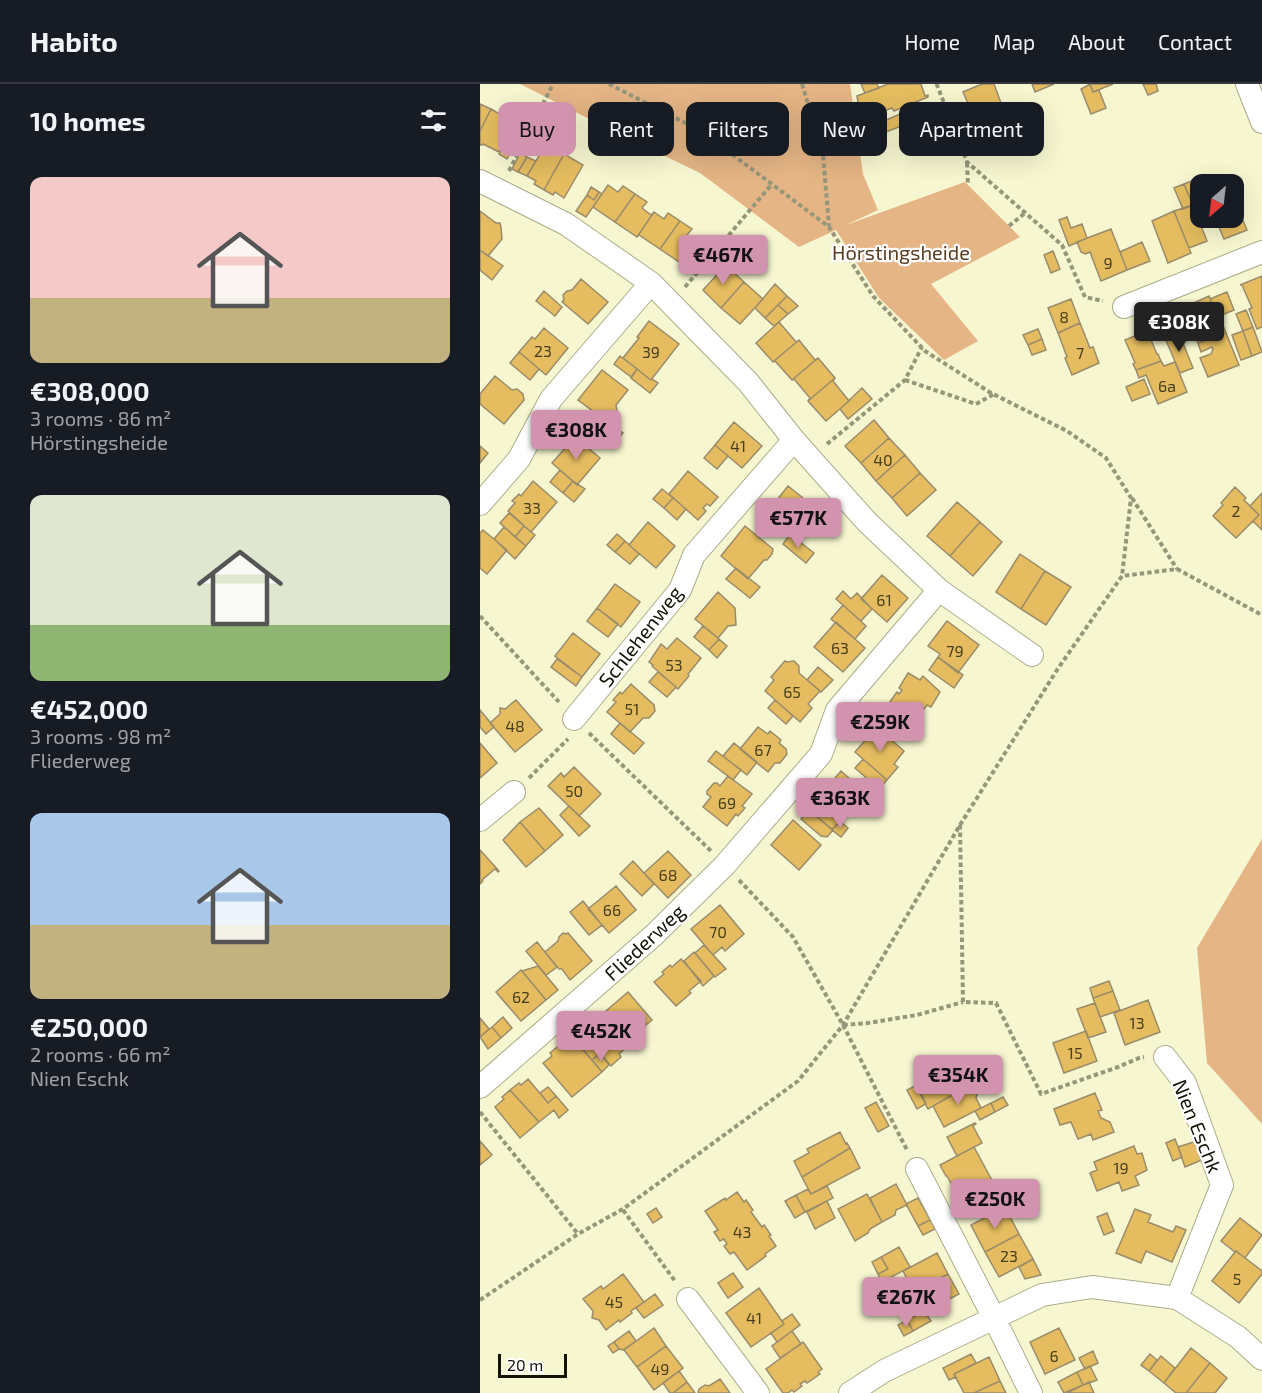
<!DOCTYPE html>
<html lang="en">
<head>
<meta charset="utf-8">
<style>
  body { margin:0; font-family:"Exo 2",sans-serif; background:#20242c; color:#f1f3f6; height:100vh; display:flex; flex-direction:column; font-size:22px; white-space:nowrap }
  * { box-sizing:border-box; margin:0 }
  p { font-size:20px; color:#9ea1a6 }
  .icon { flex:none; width:33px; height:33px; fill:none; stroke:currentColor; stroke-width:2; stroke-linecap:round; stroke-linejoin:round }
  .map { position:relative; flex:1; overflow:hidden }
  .details { display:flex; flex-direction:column; background:#171b24; width:480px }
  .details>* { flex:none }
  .top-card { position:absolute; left:18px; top:18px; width:570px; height:54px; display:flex; gap:12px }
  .needle { width:39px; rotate:208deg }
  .tools { position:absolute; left:710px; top:90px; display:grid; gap:12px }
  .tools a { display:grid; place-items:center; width:54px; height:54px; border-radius:12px; background:#171b24; box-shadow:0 6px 24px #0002; font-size:30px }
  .scale { position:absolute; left:18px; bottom:15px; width:69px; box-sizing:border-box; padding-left:6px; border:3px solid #131306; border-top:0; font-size:16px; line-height:21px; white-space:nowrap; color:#131306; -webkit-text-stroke:4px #fff; paint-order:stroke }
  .price { position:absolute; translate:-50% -51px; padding:0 14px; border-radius:6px; background:#d293af; color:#111; font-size:20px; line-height:39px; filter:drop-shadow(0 2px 3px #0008) }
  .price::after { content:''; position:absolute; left:50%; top:36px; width:18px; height:14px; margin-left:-9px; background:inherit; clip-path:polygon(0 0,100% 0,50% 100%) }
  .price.active { background:#222; color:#fff }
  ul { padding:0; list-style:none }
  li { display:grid; align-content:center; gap:12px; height:318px; padding:0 30px }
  li span { display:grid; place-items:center; height:186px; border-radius:12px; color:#555 }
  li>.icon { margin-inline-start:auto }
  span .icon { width:108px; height:108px; fill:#fffc; stroke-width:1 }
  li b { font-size:26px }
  h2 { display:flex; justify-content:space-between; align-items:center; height:72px; padding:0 30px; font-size:26px }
  .pill { padding:0 21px; border-radius:12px; background:#171b24; box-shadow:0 6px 24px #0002; font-size:21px; line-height:54px }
  .pill.active { background:#d293af; color:#111 }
  header { display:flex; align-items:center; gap:36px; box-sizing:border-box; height:84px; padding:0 30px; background:#171b24; border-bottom:2px solid #363941 }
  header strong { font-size:28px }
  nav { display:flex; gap:33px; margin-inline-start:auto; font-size:21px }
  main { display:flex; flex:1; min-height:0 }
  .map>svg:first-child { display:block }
  .green { fill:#e5b585 }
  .building { fill:#e5bd60; stroke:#9a8b6a; stroke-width:1.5 }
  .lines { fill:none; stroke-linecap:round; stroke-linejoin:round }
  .minor-casing { stroke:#acad89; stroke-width:24 }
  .path { stroke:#96967a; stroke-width:4; stroke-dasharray:4.5 3; stroke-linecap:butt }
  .minor { stroke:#fff; stroke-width:22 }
  .labels { text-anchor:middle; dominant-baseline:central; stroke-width:4.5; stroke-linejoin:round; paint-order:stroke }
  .number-label { font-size:16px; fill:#483e1c }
  .park-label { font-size:20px; fill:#5a3d1f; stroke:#fff }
  .street-label { font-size:20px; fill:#131306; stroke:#fff }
</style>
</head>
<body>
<header>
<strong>Habito</strong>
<nav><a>Home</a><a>Map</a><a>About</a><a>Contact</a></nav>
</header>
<main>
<section class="details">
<h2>10 homes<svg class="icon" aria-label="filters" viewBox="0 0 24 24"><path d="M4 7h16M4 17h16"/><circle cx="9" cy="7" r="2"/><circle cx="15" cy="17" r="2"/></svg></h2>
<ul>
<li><span style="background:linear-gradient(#f6c9c9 65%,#c2b280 0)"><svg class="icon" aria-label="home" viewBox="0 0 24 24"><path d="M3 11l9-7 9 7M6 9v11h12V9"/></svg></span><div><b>€308,000</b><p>3 rooms · 86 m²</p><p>Hörstingsheide</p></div></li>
<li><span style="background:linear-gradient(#dfe7d0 70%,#8fb573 0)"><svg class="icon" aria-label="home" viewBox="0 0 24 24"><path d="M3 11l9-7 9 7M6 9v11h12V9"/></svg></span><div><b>€452,000</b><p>3 rooms · 98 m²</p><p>Fliederweg</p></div></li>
<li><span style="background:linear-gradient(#a9c7e8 60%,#c2b280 0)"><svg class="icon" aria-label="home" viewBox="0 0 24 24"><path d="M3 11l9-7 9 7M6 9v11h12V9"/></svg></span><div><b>€250,000</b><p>2 rooms · 66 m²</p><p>Nien Eschk</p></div></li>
</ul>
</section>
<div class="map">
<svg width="782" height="1309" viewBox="0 0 782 1309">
  <rect width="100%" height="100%" fill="#f6f6d0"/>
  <path class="green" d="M40,0H370L383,90L398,126L366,141L485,98L540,153L451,200L498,257L464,276L399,214L356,146L319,163L220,89L131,46Z
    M782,755V1040L727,979L717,864Z"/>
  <path class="building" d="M381,0H397L399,4L385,9Z
    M408,0H441L445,12L448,11V13L414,27L412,24L381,36L377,12Z
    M502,0H514L532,49L507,59L510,65L499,70L488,43L499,38L492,23L490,24L483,8Z
    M552,0H574L555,8Z
    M610,0H633L613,8Z
    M610,0L613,8L619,6L626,24L611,30L601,5Z
    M663,0H676L678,7L668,11Z
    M0,20L11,25L0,47Z
    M11,25L23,32L22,34L34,40L19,68L3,60L2,61H0V47Z
    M557,26L563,40L552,45L546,30Z
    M462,29L474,57L460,62L449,34Z
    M420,30L424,41L383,57L381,36L395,31V32L392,33L393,36L402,33L404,37Z
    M546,30L558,58L539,65L528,37Z
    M488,43L496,63L486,67L479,46Z
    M32,47L40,51L27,75L19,70Z
    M66,60L84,70L64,106L54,100L56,97L47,92Z
    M40,69L47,73L38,88L32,85Z
    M84,70L103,81L84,114L75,108L73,111L64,106Z
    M47,73L56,77L47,92L38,88Z
    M753,95L763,119L757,122L767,146L744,155L735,134H753V100H741Z
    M714,96L720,110V119L713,121L704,100Z
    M704,100L713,121L703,125L694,104Z
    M128,101L138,108L143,102L155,110L135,138L113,123Z
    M111,103L119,108L114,116L107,111Z
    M119,108L122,110L106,133L96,127L107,111L114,116Z
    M155,110L167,118L162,124L171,131L174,128L157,153L135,138Z
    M713,121L727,157L709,164L694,127Z
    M0,127L16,139H20L21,143L22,155L8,172L0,166Z
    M694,127L711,169L688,179L672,137Z
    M174,128L184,135L188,129L200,137L180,165L159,151L157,153Z
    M587,133L591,144L602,140L607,154L589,162L579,136Z
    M200,137L212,145L207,151L217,158L202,180L180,165Z
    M631,145L647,186L621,197L610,168L605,170L601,168L597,158Z
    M249,157L259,167L238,190L228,181Z
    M662,158L670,177L647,186L640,168Z
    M0,166L23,182L12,196L0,186Z
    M573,167L580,185L571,189L564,171Z
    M246,181L264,198L241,224L223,206Z
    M782,192V243L777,245L769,225L772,224L762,201H760Z
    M101,195L128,218L108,240L82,218L84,216L83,211L87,207L92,206Z
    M264,198L283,215L260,240L241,224Z
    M295,200L307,212L285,234L275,224Z
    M64,207L82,223L75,232L56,217Z
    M747,208L754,226L737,233L730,215Z
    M307,212L318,222L308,230L298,221Z
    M729,212L739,237L741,236L746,249L718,259L715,253L712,254L704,235L709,233L705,223Z
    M591,215L600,239L578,249L568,224Z
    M298,221L308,230L294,242L285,234Z
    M766,226L773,243L763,247L756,230Z
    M169,237L199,260L171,296L143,274L159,254L157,253Z
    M299,238L316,258L319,256L293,278L276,259Z
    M600,239L610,264L613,263L619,279L592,291L585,274L587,273L578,249Z
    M773,243L782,268L772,272L763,247Z
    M64,244L88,264L66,291L39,268L52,253L55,255Z
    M558,245L562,255L548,261L543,251Z
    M667,247L677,270H678L681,277L656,286L653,280L655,279L645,256Z
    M763,247L772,272L761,276L752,251Z
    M699,249L713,284L700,289L685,254Z
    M746,249L759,281L728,293L720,274L731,270L733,265L732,263L721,268L718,259Z
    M562,255L566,266L552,271L548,261Z
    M319,256L335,276L338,274L312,296L295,277L293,278Z
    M39,268L59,285L50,296L30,279Z
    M140,272L157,285L151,293L134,280Z
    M338,274L355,294L328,317L330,314L314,295L312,296Z
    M681,277L684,282L695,278L707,308L678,320L666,291L659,294L656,286Z
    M157,285L171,296L172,295L178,299L170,309L151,294Z
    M122,286L148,306L136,321L137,326L128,338L98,316Z
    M15,292L32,306L37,305L43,310L44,316L24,340L0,320V310Z
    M355,294L353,297L369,317L346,337L328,317Z
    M664,295L670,310L652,317L646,303Z
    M382,304L392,315L368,335L360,325Z
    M117,330L143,349L132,363L107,343Z
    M394,336L409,354L381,379L365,362Z
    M254,338L282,362L262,384L235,361Z
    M95,353L120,374L97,401L72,379Z
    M409,354L425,371L396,397L381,379Z
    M235,361L248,372L237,385L224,374Z
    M0,362L8,369L0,379Z
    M425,371L440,389L412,414L396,397Z
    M80,386L93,397L83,409L70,398Z
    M208,387L238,413L230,422L227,420L223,424L226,427L218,436L189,410Z
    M440,389L456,406L427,432L412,414Z
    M53,397L77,418L51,448L28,427L35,419L32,417L39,410L41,412Z
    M93,397L105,405L94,418L83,409Z
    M308,402L333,422L310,451L285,431Z
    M755,403L766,414L764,416L779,431L756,454L733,432L743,421L741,419Z
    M182,405L193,414L184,424L173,415Z
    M782,409V446L773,437L779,431L770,422Z
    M193,414L206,425L197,436L184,424Z
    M477,418L500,438L470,472L447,452Z
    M29,429L44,442L35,453L20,439Z
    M168,438L195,462L176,484L149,461Z
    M500,438L522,458L493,492L470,472Z
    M44,442L55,451L46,462L35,453Z
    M265,442L293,465L292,470L287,476H284L268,495L241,472Z
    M24,443L46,462L35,475L14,455Z
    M3,446L27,466L7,490L0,484V449Z
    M137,450L145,457L135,468L127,461Z
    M310,450L334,469L326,479L303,460Z
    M145,457L159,470L150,480L135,468Z
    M540,470L565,487L541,525L516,508Z
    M256,484L280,503L270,514L246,495Z
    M565,487L591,503L566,541L541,525Z
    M402,491L428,514L407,538L381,515Z
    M135,500L160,518L141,543L117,524Z
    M363,507L371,515L377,509L392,525L381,537L356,515Z
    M238,508L255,524L256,541L248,542L238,554L215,535Z
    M363,521L386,542L375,555L351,535Z
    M117,524L138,540L128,553L107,537Z
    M467,537L499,561L478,589L458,573L460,570L448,562Z
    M356,538L385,564L363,588L334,563Z
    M223,542L239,555L229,566L214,553Z
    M93,549L120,570L102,593L75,572Z
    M197,554L221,574L208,590L209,592L198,605L172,582L173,581L169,578L181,560L187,565Z
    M239,555L247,562L237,574L229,566Z
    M458,573L483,591L474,604L449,586Z
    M77,575L102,593L96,602L71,583Z
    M305,577L307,578L314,577L319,582V589L340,607L328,620L332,624L320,638L285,607L294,596L291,593Z
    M338,583L353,596L341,608L327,596Z
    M178,588L196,603L187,613L169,598Z
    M428,589L440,596L443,592L460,608L451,623L447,621L434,638L409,619L417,608L419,610L422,606L419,604Z
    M151,600L174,621L175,627L169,634H163L150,648L127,628L136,618L133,616L140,608L142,610Z
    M36,616L62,646L35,668L10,639L20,630V624L25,625Z
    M295,616L313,632L306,640L288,624Z
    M415,624L443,644L436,653L409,632Z
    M0,626L14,643L6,650L0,643Z
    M140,639L164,659L154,670L131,650Z
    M278,643L288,650L290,647L301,656L299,659L306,665L307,670L300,679H295L288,688L260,665Z
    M397,643L424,667L414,680L418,683L407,696L375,668Z
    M0,659L17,679L0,694Z
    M254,659L277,678L267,691L243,672Z
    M236,667L261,686L253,696L228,677Z
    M383,675L407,696L399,705L375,684Z
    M94,683L121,710L99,732L68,702L81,689L84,693Z
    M361,687L385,708L360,737L336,716Z
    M248,692L272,710L262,722L265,724L258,732L256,730L247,742L223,723L231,713L227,710V707L234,699H237L240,702Z
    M342,721L360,737L352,746L334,730Z
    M89,722L110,742L99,752L80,731Z
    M59,724L83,751L65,767L40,738Z
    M329,726L353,746L347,753L341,752L321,735Z
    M313,736L341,761L319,786L291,761Z
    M360,737L368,744L361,753L352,746Z
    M40,738L65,767L46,783L23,756Z
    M0,766L19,787L18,788L15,785L2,796L3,797L0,800Z
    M188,767L211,791L188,814L164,789Z
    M153,777L174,800L162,812L140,790Z
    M136,802L156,826L129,849L108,825Z
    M103,817L122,841L109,851L90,828Z
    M240,821L264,850L245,867L242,863L233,871L211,845Z
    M83,849L86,850L88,849L112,877L90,896L82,885H79L65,868L78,857L79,853Z
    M57,858L77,883L66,891L46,867Z
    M224,861L246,885L235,893L215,869Z
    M214,868L234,892L223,902L204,877Z
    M201,875L221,897L209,907L211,909L196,922L174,898L184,890L182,888L190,881L192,883Z
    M58,882L78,906L66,916L42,887Z
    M41,886L66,916L41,937L16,908Z
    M629,897L633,907L613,914L610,904Z
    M633,907L640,926L620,933L613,914Z
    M148,908L172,936L143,960L120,932Z
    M668,916L680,948L645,961L634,929Z
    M615,919L626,948L608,954L597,925Z
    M23,933L32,944L21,954L12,943Z
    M0,934L9,945L0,953Z
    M12,943L21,954L8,965L0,953Z
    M130,944L147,963L139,970L141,973L131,982L111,959Z
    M606,947L617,977L584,989L573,959Z
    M93,954L122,988L92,1013L63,979L72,972L70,969L82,959L85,962Z
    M107,955L120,969L112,976L96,958Z
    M120,969L129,981L122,988L112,976Z
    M481,985L487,988L493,999L448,1025L439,1007Z
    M48,995L68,1019L76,1012L88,1026L79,1034L74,1026L59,1038L30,1006L39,999L41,1001Z
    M493,999L498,1008L496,1014L501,1024L464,1043L453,1022Z
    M437,1001L446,1020L437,1025L427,1006Z
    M68,1003L76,1012L68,1019L60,1009Z
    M30,1006L59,1038L40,1054L15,1023L24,1015L22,1013Z
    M615,1009L622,1026L618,1027L621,1034L630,1038L634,1048L613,1056L611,1050L598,1055L591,1038L580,1041L574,1025Z
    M523,1013L528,1021L515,1028L511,1019Z
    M396,1018L409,1042L398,1048L385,1024Z
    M511,1019L515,1028L500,1036L495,1027Z
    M495,1039L496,1040L493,1042L502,1059L477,1072L467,1053Z
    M360,1048L366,1060L367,1059L370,1064L322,1093L314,1077L329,1069L327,1065Z
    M695,1055L702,1073L693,1077L686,1059Z
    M0,1057L12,1071L0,1081Z
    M717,1057L724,1075L705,1083L698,1063Z
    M654,1062L657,1070L662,1069L667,1086L655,1092L659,1101L642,1107L639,1098L617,1107L610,1089L617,1086L614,1078Z
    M494,1063L514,1100L481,1118L467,1092H466L460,1081Z
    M370,1064L380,1084L331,1110L322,1093Z
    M416,1100L427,1121L416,1126L415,1131L402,1138L390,1114Z
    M347,1102L353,1114L325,1128L316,1111L328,1105L331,1110Z
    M529,1104L536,1118L513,1129L506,1116Z
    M257,1108L264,1118L266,1116L273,1126L271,1128L282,1143L284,1141L291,1151L289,1152L296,1162L285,1170L286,1172L267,1186L254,1168L250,1170L244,1162L247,1160L244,1155L240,1157L234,1148L238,1146L225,1127L245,1114L246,1116Z
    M387,1110L402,1138L390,1145L388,1149L375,1157L358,1125Z
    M316,1111L325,1128L315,1134L305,1117Z
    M438,1114L450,1136L438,1142L426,1120Z
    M347,1117L355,1134L335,1145L327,1128Z
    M525,1123L539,1150L505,1168L491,1141Z
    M176,1124L182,1133L173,1139L167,1130Z
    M655,1125L671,1131L668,1138L693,1148L696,1142L706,1146L692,1178L666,1167L661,1179L636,1169Z
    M627,1129L634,1147L624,1151L617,1133Z
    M760,1134L782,1151L765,1174L756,1167L755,1168L741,1157Z
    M450,1136L455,1145L443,1151L438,1142Z
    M539,1150L553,1175L519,1193L505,1168Z
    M419,1163L430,1183L402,1198L398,1190L408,1185L401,1173Z
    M756,1167L782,1187V1190L759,1219L732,1197Z
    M457,1169L468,1190L434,1208L423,1187Z
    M401,1173L408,1185L398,1190L392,1178Z
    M553,1175L561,1191L545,1195L539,1183Z
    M253,1189L263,1203L248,1214L238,1199Z
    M143,1190L164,1218L151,1227L152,1229L140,1238L139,1236L126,1246L119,1236L112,1234L113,1227L103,1215L121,1202L123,1205Z
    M468,1190L479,1210L445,1228L434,1208Z
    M279,1204L304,1240L271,1263L246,1229Z
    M175,1210L183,1221L164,1234L156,1224Z
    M444,1227L451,1237L433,1247L427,1236Z
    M312,1230L320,1241L297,1258L291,1249L304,1240L302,1237Z
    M427,1236L433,1247L424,1252L418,1241Z
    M174,1244L186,1262L157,1283L144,1266Z
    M579,1244L595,1276L565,1290L550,1258Z
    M149,1247L156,1257L143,1266L139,1265L134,1258Z
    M312,1247L321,1260L300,1274L292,1262Z
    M134,1258L139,1265L133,1269L128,1262Z
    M323,1258L342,1285L338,1288L340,1290L327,1299L325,1297L320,1300L322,1302L314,1308L312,1306L308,1309H303L286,1285Z
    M186,1262L203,1284L174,1306L157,1283Z
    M711,1264L730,1279L706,1309H696L684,1299Z
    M613,1267L618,1279L605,1285L599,1274Z
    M491,1270L496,1279L474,1290L476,1293L469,1296L463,1284Z
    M670,1270L677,1276L669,1287L661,1281Z
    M681,1272L695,1284L684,1299L669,1287Z
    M509,1273L520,1297L494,1309H484L474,1290Z
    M730,1279L747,1294L735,1309H706Z
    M610,1282L617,1296L603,1301L597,1288Z
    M199,1287L207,1298L193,1309H190L183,1299Z
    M597,1288L603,1301L584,1309L578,1298Z
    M240,1295L250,1309H218L219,1305L225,1301L229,1302Z
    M520,1297L526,1309H494Z
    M207,1298L215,1309H193Z
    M609,1298L614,1309H587Z"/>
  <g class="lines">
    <defs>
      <path id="minor" d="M767,0L782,38
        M0,97L86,140L171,199L268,298L314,356L387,438L459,506L552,571
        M644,223L782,168
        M0,420L39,375L71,315L171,199
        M94,635L200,506L214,471L314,356
        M0,736L34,708
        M685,973L705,999L742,1101L697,1214
        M0,1003L174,851L245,781L341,670L357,626L459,506
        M437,1085L514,1234L551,1309
        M208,1215L278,1309
        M370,1309L404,1287L562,1211L612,1203L697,1214L758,1253L782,1275"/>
    </defs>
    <use href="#minor" class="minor-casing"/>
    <path class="path" d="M129,0L221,47L349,143L393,212L445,267L511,309L587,347L626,374L651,414L642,492
      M322,0L343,70L349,142
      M458,0L457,1L487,78L582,161L605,213L623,217
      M487,79L488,101
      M29,87L73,0
      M529,142L545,129
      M205,203L292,100
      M425,296L496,320L514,310
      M347,360L425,296L442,263
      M652,414L697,485
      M0,532L79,618
      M109,649L231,767
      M49,694L88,655
      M480,741L483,918L516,919L561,1010L638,983L659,974L664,973
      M259,796L313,853L363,941L388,939L437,931L483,918
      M363,941L427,1066
      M0,1028L98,1150
      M143,1126L195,1197
      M0,1216L98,1150L143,1125L318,997L363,941L480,741L577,586L642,492L697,485L782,531"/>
    <use href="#minor" class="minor"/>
  </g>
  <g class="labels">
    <g class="number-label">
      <text x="628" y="178">9</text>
      <text x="584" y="232">8</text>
      <text x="63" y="266">23</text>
      <text x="171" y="267">39</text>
      <text x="600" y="268">7</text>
      <text x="687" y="301">6a</text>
      <text x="258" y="361">41</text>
      <text x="403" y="375">40</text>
      <text x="52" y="423">33</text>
      <text x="756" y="426">2</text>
      <text x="404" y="515">61</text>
      <text x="360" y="563">63</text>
      <text x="475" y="566">79</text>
      <text x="194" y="580">53</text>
      <text x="312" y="607">65</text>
      <text x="152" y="624">51</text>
      <text x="35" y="641">48</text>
      <text x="283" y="665">67</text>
      <text x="94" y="706">50</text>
      <text x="247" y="718">69</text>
      <text x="188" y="790">68</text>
      <text x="132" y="825">66</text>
      <text x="238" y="847">70</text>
      <text x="41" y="912">62</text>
      <text x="657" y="938">13</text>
      <text x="595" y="968">15</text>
      <text x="641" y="1083">19</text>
      <text x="262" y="1147">43</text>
      <text x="529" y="1171">23</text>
      <text x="757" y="1194">5</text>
      <text x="134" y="1217">45</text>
      <text x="274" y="1233">41</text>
      <text x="574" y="1271">6</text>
      <text x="180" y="1284">49</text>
    </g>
    <g class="park-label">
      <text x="421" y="168">Hörstingsheide</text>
    </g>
    <g class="street-label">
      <text transform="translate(160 552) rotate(-52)">Schlehenweg</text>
      <text transform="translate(164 858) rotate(-43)">Fliederweg</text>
      <text transform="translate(718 1042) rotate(68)">Nien Eschk</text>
    </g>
  </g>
</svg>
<div class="tools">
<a><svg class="needle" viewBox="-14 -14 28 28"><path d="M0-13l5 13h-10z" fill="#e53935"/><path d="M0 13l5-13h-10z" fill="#9ea1a6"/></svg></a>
</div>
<div class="scale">20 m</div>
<b class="price" style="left:243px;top:202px">€467K</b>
<b class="price active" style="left:699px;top:269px">€308K</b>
<b class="price" style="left:96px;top:377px">€308K</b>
<b class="price" style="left:318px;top:465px">€577K</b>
<b class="price" style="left:400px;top:669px">€259K</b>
<b class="price" style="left:360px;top:745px">€363K</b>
<b class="price" style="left:121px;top:978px">€452K</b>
<b class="price" style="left:478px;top:1022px">€354K</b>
<b class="price" style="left:515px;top:1146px">€250K</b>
<b class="price" style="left:426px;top:1244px">€267K</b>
<div class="top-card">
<a class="pill active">Buy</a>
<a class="pill">Rent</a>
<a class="pill">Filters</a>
<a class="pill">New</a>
<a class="pill">Apartment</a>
</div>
</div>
</main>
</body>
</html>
